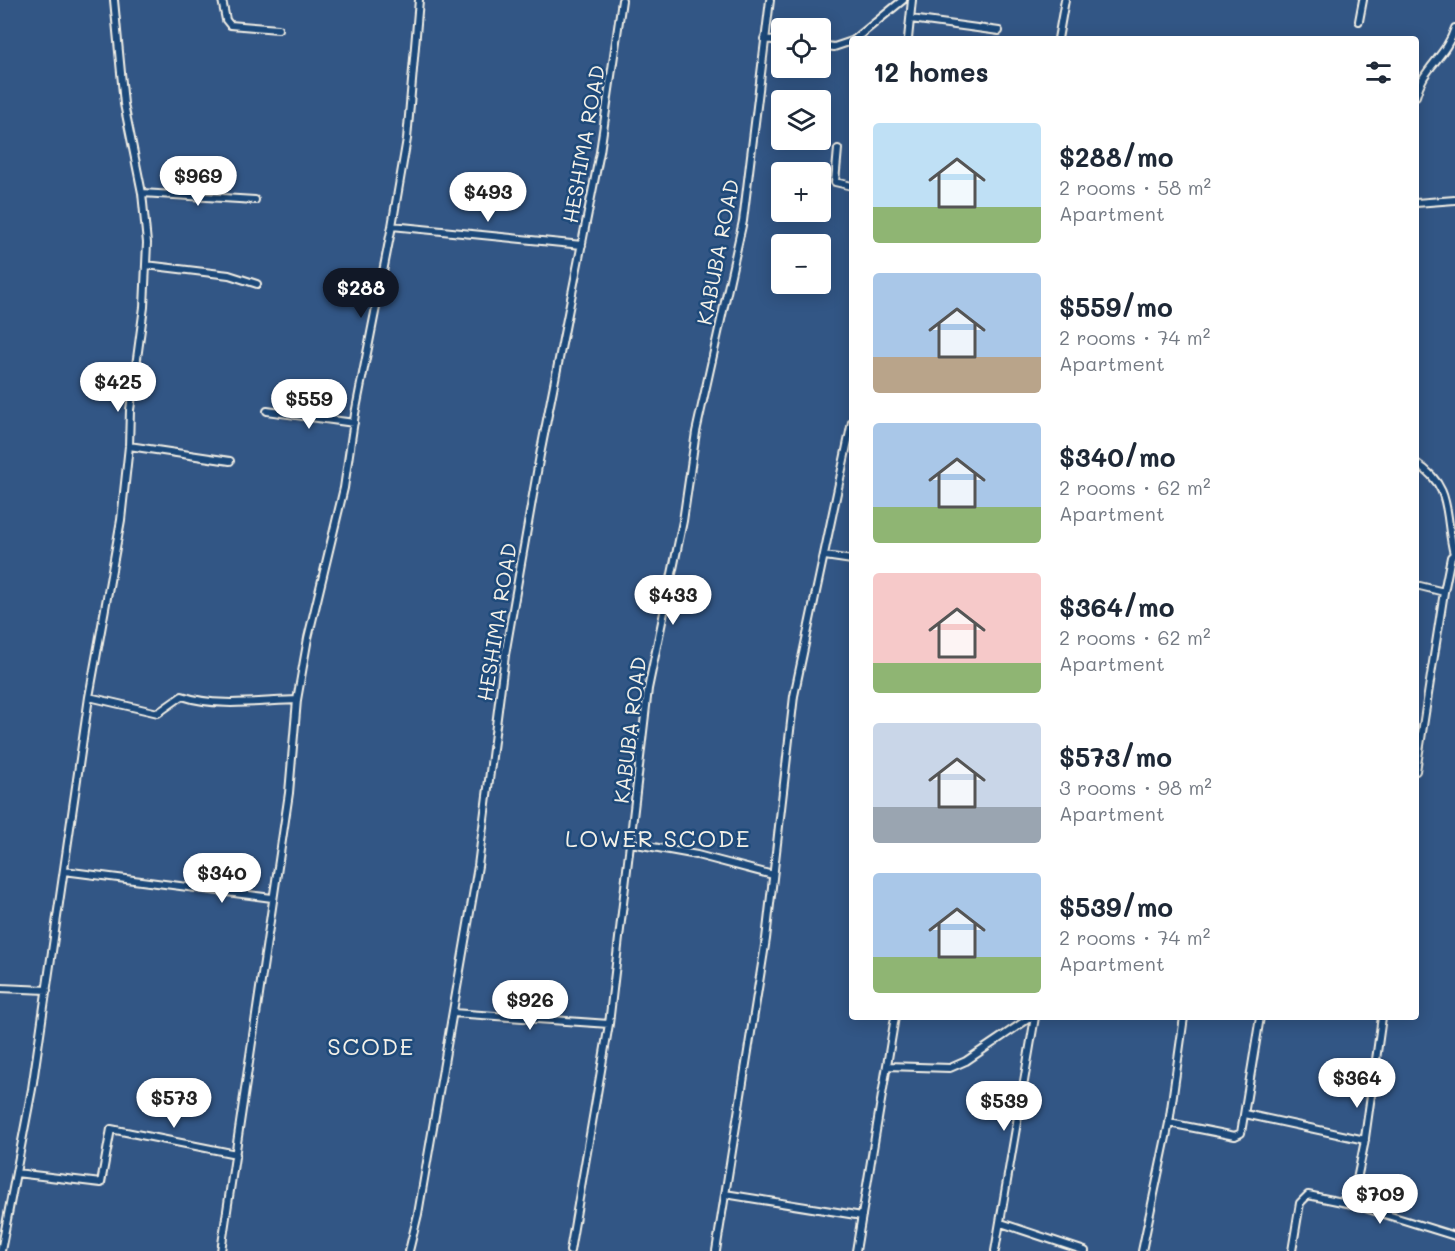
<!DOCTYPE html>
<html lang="en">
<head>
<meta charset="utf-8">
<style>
  body { margin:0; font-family:Mali,sans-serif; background:#f2f2f3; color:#1f2937; height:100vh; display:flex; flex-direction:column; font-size:22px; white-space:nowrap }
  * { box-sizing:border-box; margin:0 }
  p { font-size:20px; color:#747a83 }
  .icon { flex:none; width:33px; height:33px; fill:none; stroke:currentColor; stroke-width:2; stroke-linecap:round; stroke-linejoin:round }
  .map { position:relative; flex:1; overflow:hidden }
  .sheet { position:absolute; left:849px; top:36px; width:570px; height:984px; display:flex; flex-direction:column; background:#fff; border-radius:6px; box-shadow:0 3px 15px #0003 }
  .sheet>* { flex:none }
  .fabs { position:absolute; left:771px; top:18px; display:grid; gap:12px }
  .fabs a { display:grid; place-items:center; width:60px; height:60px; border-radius:6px; background:#fff; box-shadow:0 3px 15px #0003; font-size:30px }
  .price { position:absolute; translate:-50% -51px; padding:0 14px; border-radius:21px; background:#fff; color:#222; font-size:20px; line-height:39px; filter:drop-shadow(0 2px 3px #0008) }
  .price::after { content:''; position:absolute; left:50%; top:36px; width:18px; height:14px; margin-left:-9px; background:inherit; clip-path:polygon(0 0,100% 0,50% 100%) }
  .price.selected { background:#111827; color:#fff }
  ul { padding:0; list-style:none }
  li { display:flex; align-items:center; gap:18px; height:150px; padding:0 24px }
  li span { display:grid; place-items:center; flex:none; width:168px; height:120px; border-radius:6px; color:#555 }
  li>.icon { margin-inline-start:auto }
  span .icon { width:72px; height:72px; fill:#fffc; stroke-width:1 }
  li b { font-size:26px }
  h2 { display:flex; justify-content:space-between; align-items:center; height:72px; padding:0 24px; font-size:26px }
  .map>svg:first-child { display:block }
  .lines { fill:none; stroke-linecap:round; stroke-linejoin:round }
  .street-casing { stroke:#f4f1e8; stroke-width:10 }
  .street { stroke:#1f4a7a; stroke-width:6 }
  .labels { text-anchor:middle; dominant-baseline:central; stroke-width:5; stroke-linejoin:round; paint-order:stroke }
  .street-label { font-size:21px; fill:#f4f1e8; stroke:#1f4a7a }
  .quarter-label { font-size:24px; letter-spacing:1.5px; fill:#f4f1e8; stroke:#1f4a7a }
</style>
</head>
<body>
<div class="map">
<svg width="1455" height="1251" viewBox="0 0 1455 1251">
  <rect width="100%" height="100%" fill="#325685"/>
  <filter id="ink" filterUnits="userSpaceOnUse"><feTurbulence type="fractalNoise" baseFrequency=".0167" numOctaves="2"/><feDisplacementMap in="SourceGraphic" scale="12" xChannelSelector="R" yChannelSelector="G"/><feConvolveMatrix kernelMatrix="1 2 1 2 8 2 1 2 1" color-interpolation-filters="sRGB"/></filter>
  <g filter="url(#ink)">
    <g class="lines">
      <defs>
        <path id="street" d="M222,0L226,20L230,25L278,29
          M911,19L999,31
          M1359,21L1363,0
          M764,39L782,41
          M855,39L903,0
          M908,39L912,0
          M1058,39L1065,0
          M820,45L834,47L852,41
          M1416,96C1423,67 1446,57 1455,28
          M838,149L835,182L852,186
          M142,193L255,200
          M1416,203L1455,200
          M392,226L582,245
          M146,265L229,275L257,284
          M267,411L354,423
          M129,446L230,461
          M1416,463C1454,487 1444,515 1454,554
          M825,556L852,560
          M1416,585L1444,592L1451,557L1455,553
          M89,697L158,713L182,696C217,708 261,701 297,700
          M1416,771L1444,592
          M631,843L697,855L773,875
          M64,871L272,898
          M0,988L47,990
          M453,1013L609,1024
          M887,1066L950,1068L966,1061L1031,1017
          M1245,1114L1365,1140
          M1169,1123L1235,1136L1241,1133L1260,1017
          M16,1173L101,1183L111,1129L236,1154
          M725,1194L862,1216
          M1352,1204L1364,1145L1382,1017
          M1001,1223L1085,1251
          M1,1251L32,1089L89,697L121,520L129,446L130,410L144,307L147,243L142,193L124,104L114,0
          M221,1251L289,793L297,700L308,638L344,488L355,414L392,226L407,139L419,0
          M409,1251L418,1214L478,866L505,655L540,455L600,152L622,0
          M570,1251L609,1024L648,689L683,521L696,432L743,221L770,0
          M716,1251L766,939L794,696L852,422
          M856,1251L895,1017
          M995,1251L1035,1017
          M1142,1251L1169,1123L1184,1017
          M1292,1251L1300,1203L1308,1195L1352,1204L1455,1236"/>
      </defs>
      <use href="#street" class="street-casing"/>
      <use href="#street" class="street"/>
    </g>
  </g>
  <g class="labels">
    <g class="street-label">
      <text transform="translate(583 144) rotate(-80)">HESHIMA ROAD</text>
      <text transform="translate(717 252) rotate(-79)">KABUBA ROAD</text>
      <text transform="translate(496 622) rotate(-81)">HESHIMA ROAD</text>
      <text transform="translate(629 730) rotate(-83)">KABUBA ROAD</text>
    </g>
    <g class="quarter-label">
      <text x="658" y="837">LOWER SCODE</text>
      <text x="371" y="1045">SCODE</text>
    </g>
  </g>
</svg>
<div class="fabs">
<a><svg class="icon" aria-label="locate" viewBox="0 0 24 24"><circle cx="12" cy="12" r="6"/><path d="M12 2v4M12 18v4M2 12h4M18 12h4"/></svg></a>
<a><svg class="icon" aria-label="layers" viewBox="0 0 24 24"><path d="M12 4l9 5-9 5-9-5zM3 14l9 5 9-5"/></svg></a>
<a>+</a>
<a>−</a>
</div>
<b class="price" style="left:198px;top:207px">$969</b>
<b class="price" style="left:488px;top:223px">$493</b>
<b class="price selected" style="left:361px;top:319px">$288</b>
<b class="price" style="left:118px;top:413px">$425</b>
<b class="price" style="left:309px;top:430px">$559</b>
<b class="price" style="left:673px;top:626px">$433</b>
<b class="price" style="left:222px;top:904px">$340</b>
<b class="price" style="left:530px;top:1031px">$926</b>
<b class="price" style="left:1357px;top:1109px">$364</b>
<b class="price" style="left:174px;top:1129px">$573</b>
<b class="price" style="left:1004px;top:1132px">$539</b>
<b class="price" style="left:1380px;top:1225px">$709</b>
<section class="sheet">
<h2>12 homes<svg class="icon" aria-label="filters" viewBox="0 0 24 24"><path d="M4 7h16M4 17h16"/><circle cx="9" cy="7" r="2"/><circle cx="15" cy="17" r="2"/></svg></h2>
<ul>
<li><span style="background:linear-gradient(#bfe0f5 70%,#8fb573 0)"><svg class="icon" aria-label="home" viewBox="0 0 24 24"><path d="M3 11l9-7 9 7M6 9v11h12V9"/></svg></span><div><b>$288/mo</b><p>2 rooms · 58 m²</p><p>Apartment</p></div></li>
<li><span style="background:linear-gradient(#a9c7e8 70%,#b9a48a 0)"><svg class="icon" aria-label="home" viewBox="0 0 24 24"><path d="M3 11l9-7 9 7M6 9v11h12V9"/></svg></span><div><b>$559/mo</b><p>2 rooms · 74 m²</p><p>Apartment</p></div></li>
<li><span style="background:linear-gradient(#a9c7e8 70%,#8fb573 0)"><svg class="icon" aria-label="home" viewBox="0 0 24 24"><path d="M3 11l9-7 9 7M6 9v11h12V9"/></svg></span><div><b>$340/mo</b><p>2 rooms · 62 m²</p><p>Apartment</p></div></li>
<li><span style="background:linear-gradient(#f6c9c9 75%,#8fb573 0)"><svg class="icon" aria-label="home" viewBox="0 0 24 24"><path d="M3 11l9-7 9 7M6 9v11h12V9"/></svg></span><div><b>$364/mo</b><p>2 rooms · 62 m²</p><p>Apartment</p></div></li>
<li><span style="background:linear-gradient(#c9d6e8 70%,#9aa5b1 0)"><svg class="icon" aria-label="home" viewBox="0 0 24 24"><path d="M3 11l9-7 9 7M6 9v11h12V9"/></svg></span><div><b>$573/mo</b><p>3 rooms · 98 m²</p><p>Apartment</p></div></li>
<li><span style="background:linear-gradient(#a9c7e8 70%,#8fb573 0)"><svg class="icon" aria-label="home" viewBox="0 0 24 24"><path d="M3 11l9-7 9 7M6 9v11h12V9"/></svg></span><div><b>$539/mo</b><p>2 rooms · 74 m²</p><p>Apartment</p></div></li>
</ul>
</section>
</div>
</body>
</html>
